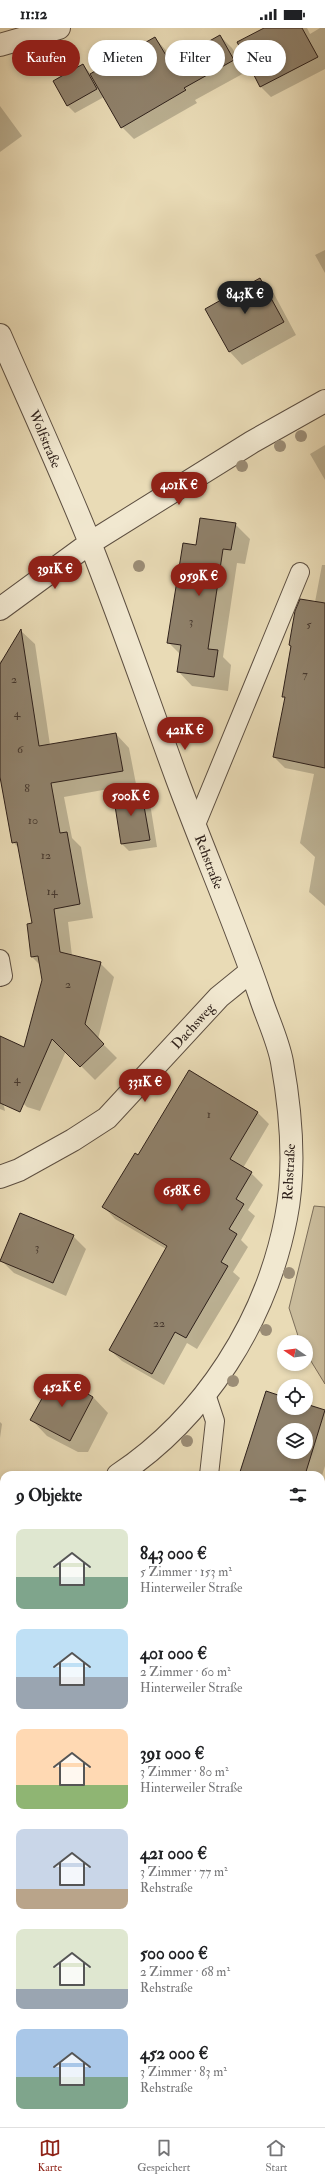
<!DOCTYPE html>
<html lang="de">
<head>
<meta charset="utf-8">
<style>
  body { margin:0; font-family:"IM FELL Double Pica",serif; background:#f2f2f2; color:#202124; height:100vh; display:flex; flex-direction:column; font-size:15px; white-space:nowrap }
  * { box-sizing:border-box; margin:0 }
  p { font-size:13px; color:#757577 }
  .icon { flex:none; width:22px; height:22px; fill:none; stroke:currentColor; stroke-width:2; stroke-linecap:round; stroke-linejoin:round }
  .map { position:relative; flex:1; overflow:hidden }
  .panel { position:absolute; left:0px; top:1443px; width:325px; height:656px; display:flex; flex-direction:column; background:#fff; border-radius:12px 12px 0 0; box-shadow:0 2px 6px #0003 }
  .panel>* { flex:none }
  .top-card { position:absolute; left:12px; top:12px; width:301px; height:36px; display:flex; gap:8px }
  .needle { width:26px; rotate:283deg }
  .controls { position:absolute; left:277px; top:1307px; display:grid; gap:8px }
  .controls a { display:grid; place-items:center; width:36px; height:36px; border-radius:50%; background:#fff; box-shadow:0 2px 6px #0003; font-size:20px }
  .price { position:absolute; translate:-50% -34px; padding:0 9px; border-radius:14px; background:#8f2418; color:#fff; font-size:13px; line-height:26px; filter:drop-shadow(0 1px 2px #0008) }
  .price::after { content:''; position:absolute; left:50%; top:24px; width:12px; height:9px; margin-left:-6px; background:inherit; clip-path:polygon(0 0,100% 0,50% 100%) }
  .price.selected { background:#222; color:#fff }
  ul { padding:0; list-style:none }
  li { display:flex; align-items:center; gap:12px; height:100px; padding:0 16px }
  li span { display:grid; place-items:center; flex:none; width:112px; height:80px; border-radius:8px; color:#555 }
  li>.icon { margin-inline-start:auto }
  span .icon { width:48px; height:48px; fill:#fffc; stroke-width:1 }
  li b { font-size:17px }
  h2 { display:flex; justify-content:space-between; align-items:center; height:48px; padding:0 16px; font-size:17px }
  .pill { padding:0 14px; border-radius:18px; background:#fff; box-shadow:0 2px 6px #0003; font-size:14px; line-height:36px }
  .pill.selected { background:#8f2418; color:#fff }
  .status { display:flex; justify-content:space-between; align-items:center; height:28px; padding:0 20px; background:#fff; direction:ltr }
  .status svg { height:11px; fill:currentColor }
  .tabs { display:flex; justify-content:space-around; align-items:center; height:56px; border-top:1px solid #e0e0e0; background:#fff; font-size:11px; color:#757577 }
  .tabs a { display:grid; justify-items:center; gap:2px }
  .tabs .selected { color:#8f2418 }
  .map>svg:first-child { display:block }
  .green { fill:#c9bb9b; stroke:#7c6e5a }
  .shadow { fill:#0003; fill-rule:evenodd }
  .building { fill:#8f816b; stroke:#2e201a; fill-rule:evenodd }
  .lines { fill:none; stroke-linecap:round; stroke-linejoin:round }
  .service-casing { stroke:#5d4f41; stroke-width:20 }
  .minor-casing { stroke:#5d4f41; stroke-width:24 }
  .tertiary-casing { stroke:#5d4f41; stroke-width:24 }
  .service { stroke:#f1e8d0; stroke-width:18 }
  .minor { stroke:#f1e8d0; stroke-width:22 }
  .tertiary { stroke:#f1e8d0; stroke-width:22 }
  .tree { fill:#9b8d76 }
  .labels { text-anchor:middle; dominant-baseline:central; stroke-width:3.5; stroke-linejoin:round; paint-order:stroke }
  .number-label { font-size:12px; fill:#46382e }
  .street-label { font-size:14px; fill:#2e201a; stroke:#f1e8d0 }
</style>
</head>
<body>
<div class="status"><b>11:12</b><svg viewBox="0 0 49 12"><path d="M0 12V9h3v3zM5 12V6h3v6zM10 12V3h3v9zM15 12V0h3v12zM26 1h20v11H26zM47 4h2v5h-2z"/></svg></div>
<div class="map">
<svg width="325" height="2099" viewBox="0 0 325 2099">
  <rect width="100%" height="100%" fill="#e9dbb6"/>
  <filter id="stains"><feTurbulence type="fractalNoise" baseFrequency=".005" numOctaves="4"/><feColorMatrix values="0 0 0 0 .2 0 0 0 0 .09 0 0 0 0 .02 0 0 0 .5 -.17"/></filter>
  <radialGradient id="worn" r=".72"><stop offset=".6" stop-color="#630" stop-opacity="0"/><stop offset="1" stop-color="#630" stop-opacity=".3"/></radialGradient>
  <path class="green" d="M314,1178L325,1179V1356L306,1325V1314H300L289,1280Z"/>
  <path class="shadow" d="M266,0H307L310,6L320,0H325V41L271,69L261,59Z
    M220,8L232,20L246,44L195,72L197,75L134,111L122,99L104,69L75,85L68,78L54,53L83,37L92,47L155,10L171,28L193,15L198,20Z
    M0,78L22,108L0,124Z
    M325,222V245L315,227Z
    M260,251L273,264L296,307L242,337L230,324L206,281Z
    M325,417V452L310,426Z
    M235,496L250,511L245,536L237,535L223,629L231,637L228,663L192,658L178,643L180,626L168,614Z
    M322,537H325V878L309,864L315,829L300,815L314,746L285,740L274,729L285,671L283,668L296,584L315,574Z
    M21,603L35,616L50,717L116,706L129,720L136,756L64,769L72,810L81,819L93,890L68,894L72,928L100,935L114,949L98,1011L117,1030L95,1052L66,1023L40,1083L27,1079L13,1065L43,952L40,937L32,929L28,897L33,896L19,820L13,814L0,749V633L3,632Z
    M141,762L149,769L157,819L129,823L122,816Z
    M0,1061L5,1083L0,1081Z
    M257,1084L269,1096L243,1140L251,1145L263,1157L248,1182L255,1188L241,1212L248,1219L233,1244L240,1250L197,1321L187,1315L164,1357L122,1333L110,1322L166,1221L115,1191L104,1179L138,1128Z
    M73,1208L86,1221L66,1268L14,1245L1,1232Z
    M93,1369L108,1385L88,1424H78L47,1408L32,1392Z
    M284,1370V1380H306V1377L325,1383V1438L321,1451V1447H240ZM284,1402H306V1424H284Z
    M0,1394L2,1396L0,1410Z
    M0,1559H4V1603H0Z
    M325,1795V1878L321,1881V1799Z
    M0,1844L4,1845V1936L0,1935Z
    M8,2095H39L43,2099H7Z"/>
  <path class="building" d="M264,0H302L318,29L260,59L237,14Z
    M220,7L234,32L184,60L186,62L121,100L90,46L155,9L167,29L193,14L197,20Z
    M83,36L97,61L67,78L53,53Z
    M260,250L284,294L229,324L205,281Z
    M200,490L236,495L231,522L223,521L208,621L218,622L214,649L177,644L181,617L167,615L183,515L196,517Z
    M300,571L325,575V740L273,729L285,669H282L291,618L289,617L295,583Z
    M21,601L39,718L116,705L123,743L51,755L60,805L67,804L80,876L54,881L60,924L101,934L85,996L104,1016L80,1039L52,1011L20,1084L0,1075V1008L24,1019L42,952L38,928L31,929L27,896L32,895L17,814L12,815L0,749V636Z
    M141,761L150,812L121,816L113,765Z
    M189,1042L258,1084L230,1131L252,1144L236,1171L244,1176L229,1201L237,1206L221,1234L228,1238L186,1310L175,1304L152,1346L109,1322L167,1218L102,1179L135,1125L138,1127Z
    M20,1185L74,1207L53,1255L0,1233Z
    M55,1347L93,1369L70,1413L30,1392Z
    M266,1363L284,1369V1380H306V1376L325,1382L305,1447H239ZM284,1402H306V1424H284Z"/>
  <g class="lines">
    <defs>
      <path id="service" d="M195,799L300,544
        M0,931L3,948L0,949
        M206,1366L215,1393L209,1447
        M0,1770L4,1758"/>
      <path id="minor" d="M0,17L59,0
        M0,307C30,376 62,445 90,515C121,593 148,672 177,751C204,824 235,895 260,968C267,990 278,1012 282,1034C291,1084 296,1140 286,1190C266,1293 205,1389 118,1447
        M0,581L90,515L252,414L325,373
        M0,1149L19,1142L73,1112L107,1090L219,969L251,943
        M0,1505L4,1504"/>
      <path id="tertiary" d="M321,1943L325,1941
        M0,1971H4"/>
    </defs>
    <use href="#service" class="service-casing"/>
    <use href="#minor" class="minor-casing"/>
    <use href="#tertiary" class="tertiary-casing"/>
    <use href="#service" class="service"/>
    <use href="#minor" class="minor"/>
    <use href="#tertiary" class="tertiary"/>
  </g>
  <g class="tree">
    <circle cx="301" cy="408" r="6"/>
    <circle cx="280" cy="418" r="6"/>
    <circle cx="242" cy="438" r="6"/>
    <circle cx="139" cy="538" r="6"/>
    <circle cx="289" cy="1245" r="6"/>
    <circle cx="266" cy="1302" r="6"/>
    <circle cx="233" cy="1353" r="6"/>
    <circle cx="187" cy="1413" r="6"/>
  </g>
  <g class="labels">
    <g class="number-label">
      <text x="191" y="593">3</text>
      <text x="309" y="596">5</text>
      <text x="305" y="646">7</text>
      <text x="14" y="651">2</text>
      <text x="17" y="685">4</text>
      <text x="20" y="721">6</text>
      <text x="27" y="760">8</text>
      <text x="33" y="792">10</text>
      <text x="46" y="827">12</text>
      <text x="52" y="863">14</text>
      <text x="68" y="956">2</text>
      <text x="17" y="1051">4</text>
      <text x="209" y="1086">1</text>
      <text x="37" y="1219">3</text>
      <text x="159" y="1295">22</text>
    </g>
    <g class="street-label">
      <text transform="translate(45 411) rotate(67)">Wolfstraße</text>
      <text transform="translate(209 834) rotate(69)">Rehstraße</text>
      <text transform="translate(193 998) rotate(-48)">Dachsweg</text>
      <text transform="translate(289 1144) rotate(-87)">Rehstraße</text>
    </g>
  </g>
  <rect width="100%" height="100%" filter="url(#stains)"/>
  <rect width="100%" height="100%" fill="url(#worn)"/>
</svg>
<div class="controls">
<a><svg class="needle" viewBox="-14 -14 28 28"><path d="M0-13l5 13h-10z" fill="#e53935"/><path d="M0 13l5-13h-10z" fill="#757577"/></svg></a>
<a><svg class="icon" aria-label="locate" viewBox="0 0 24 24"><circle cx="12" cy="12" r="6"/><path d="M12 2v4M12 18v4M2 12h4M18 12h4"/></svg></a>
<a><svg class="icon" aria-label="layers" viewBox="0 0 24 24"><path d="M12 4l9 5-9 5-9-5zM3 14l9 5 9-5"/></svg></a>
</div>
<b class="price selected" style="left:245px;top:287px">843K €</b>
<b class="price" style="left:179px;top:478px">401K €</b>
<b class="price" style="left:55px;top:562px">391K €</b>
<b class="price" style="left:199px;top:569px">959K €</b>
<b class="price" style="left:185px;top:723px">421K €</b>
<b class="price" style="left:131px;top:789px">500K €</b>
<b class="price" style="left:145px;top:1075px">331K €</b>
<b class="price" style="left:182px;top:1184px">658K €</b>
<b class="price" style="left:62px;top:1380px">452K €</b>
<div class="top-card">
<a class="pill selected">Kaufen</a>
<a class="pill">Mieten</a>
<a class="pill">Filter</a>
<a class="pill">Neu</a>
</div>
<section class="panel">
<h2>9 Objekte<svg class="icon" aria-label="filters" viewBox="0 0 24 24"><path d="M4 7h16M4 17h16"/><circle cx="9" cy="7" r="2"/><circle cx="15" cy="17" r="2"/></svg></h2>
<ul>
<li><span style="background:linear-gradient(#dfe7d0 60%,#7fa58c 0)"><svg class="icon" aria-label="home" viewBox="0 0 24 24"><path d="M3 11l9-7 9 7M6 9v11h12V9"/></svg></span><div><b>843 000 €</b><p>5 Zimmer · 153 m²</p><p>Hinterweiler Straße</p></div></li>
<li><span style="background:linear-gradient(#bfe0f5 60%,#9aa5b1 0)"><svg class="icon" aria-label="home" viewBox="0 0 24 24"><path d="M3 11l9-7 9 7M6 9v11h12V9"/></svg></span><div><b>401 000 €</b><p>2 Zimmer · 60 m²</p><p>Hinterweiler Straße</p></div></li>
<li><span style="background:linear-gradient(#ffd9b3 70%,#8fb573 0)"><svg class="icon" aria-label="home" viewBox="0 0 24 24"><path d="M3 11l9-7 9 7M6 9v11h12V9"/></svg></span><div><b>391 000 €</b><p>3 Zimmer · 80 m²</p><p>Hinterweiler Straße</p></div></li>
<li><span style="background:linear-gradient(#c9d6e8 75%,#b9a48a 0)"><svg class="icon" aria-label="home" viewBox="0 0 24 24"><path d="M3 11l9-7 9 7M6 9v11h12V9"/></svg></span><div><b>421 000 €</b><p>3 Zimmer · 77 m²</p><p>Rehstraße</p></div></li>
<li><span style="background:linear-gradient(#dfe7d0 75%,#9aa5b1 0)"><svg class="icon" aria-label="home" viewBox="0 0 24 24"><path d="M3 11l9-7 9 7M6 9v11h12V9"/></svg></span><div><b>500 000 €</b><p>2 Zimmer · 68 m²</p><p>Rehstraße</p></div></li>
<li><span style="background:linear-gradient(#a9c7e8 60%,#7fa58c 0)"><svg class="icon" aria-label="home" viewBox="0 0 24 24"><path d="M3 11l9-7 9 7M6 9v11h12V9"/></svg></span><div><b>452 000 €</b><p>3 Zimmer · 83 m²</p><p>Rehstraße</p></div></li>
</ul>
</section>
</div>
<nav class="tabs">
<a class="selected"><svg class="icon" aria-label="map" viewBox="0 0 24 24"><path d="M3 6l6-2 6 2 6-2v14l-6 2-6-2-6 2zM9 4v14M15 6v14"/></svg>Karte</a>
<a><svg class="icon" aria-label="saved" viewBox="0 0 24 24"><path d="M7 4h10v16l-5-4-5 4z"/></svg>Gespeichert</a>
<a><svg class="icon" aria-label="home" viewBox="0 0 24 24"><path d="M3 11l9-7 9 7M6 9v11h12V9"/></svg>Start</a>
</nav>
</body>
</html>
